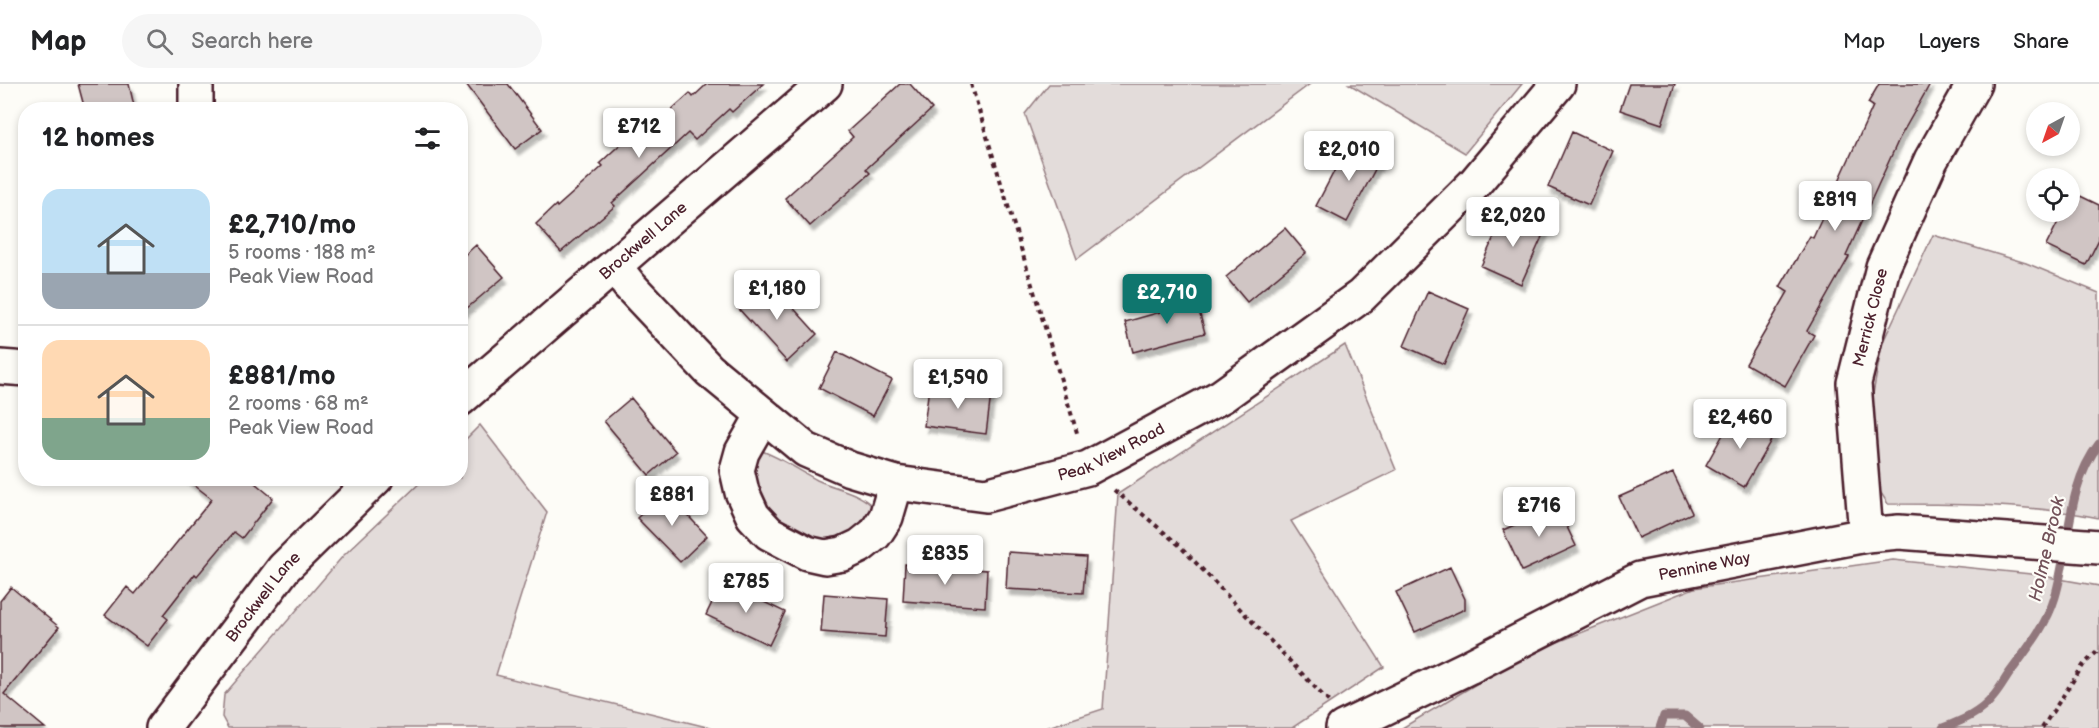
<!DOCTYPE html>
<html lang="en">
<head>
<meta charset="utf-8">
<style>
  body { margin:0; font-family:"Balsamiq Sans",sans-serif; background:#f6f6f6; color:#202124; height:100vh; display:flex; flex-direction:column; font-size:22px; white-space:nowrap }
  * { box-sizing:border-box; margin:0 }
  p { font-size:20px; color:#757577 }
  .icon { flex:none; width:33px; height:33px; fill:none; stroke:currentColor; stroke-width:2; stroke-linecap:round; stroke-linejoin:round }
  .map { position:relative; flex:1; overflow:hidden }
  .details { position:absolute; left:18px; top:18px; width:450px; height:384px; display:flex; flex-direction:column; background:#fff; border-radius:24px; box-shadow:0 3px 9px #0003 }
  .details>* { flex:none }
  .needle { width:39px; rotate:220deg }
  .controls { position:absolute; left:2026px; top:18px; display:grid; gap:12px }
  .controls a { display:grid; place-items:center; width:54px; height:54px; border-radius:50%; background:#fff; box-shadow:0 3px 9px #0003; font-size:30px }
  .price { position:absolute; translate:-50% -51px; padding:0 14px; border-radius:6px; background:#fff; color:#222; font-size:20px; line-height:39px; filter:drop-shadow(0 2px 3px #0008) }
  .price::after { content:''; position:absolute; left:50%; top:36px; width:18px; height:14px; margin-left:-9px; background:inherit; clip-path:polygon(0 0,100% 0,50% 100%) }
  .price.active { background:#0f766e; color:#fff }
  ul { padding:0; list-style:none }
  li { display:flex; align-items:center; gap:18px; height:150px; padding:0 24px }
  li+li { border-top:2px solid #e0e0e0 }
  li span { display:grid; place-items:center; flex:none; width:168px; height:120px; border-radius:18px; color:#555 }
  li>.icon { margin-inline-start:auto }
  span .icon { width:72px; height:72px; fill:#fffc; stroke-width:1 }
  li b { font-size:26px }
  h2 { display:flex; justify-content:space-between; align-items:center; height:72px; padding:0 24px; font-size:26px }
  header { display:flex; align-items:center; gap:36px; box-sizing:border-box; height:84px; padding:0 30px; background:#fff; border-bottom:2px solid #e0e0e0 }
  header strong { font-size:28px }
  nav { display:flex; gap:33px; margin-inline-start:auto; font-size:21px }
  .search { width:420px; height:54px; background:#f6f6f6; display:flex; align-items:center; gap:15px; box-sizing:border-box; padding:0 21px; border-radius:33px; color:#757577; font-size:22px }
  .map>svg:first-child { display:block }
  .green { fill:#e3dcda; stroke:#967e82; stroke-width:1.5 }
  .lines { fill:none; stroke-linecap:round; stroke-linejoin:round }
  .stream { stroke:#91777b; stroke-width:9 }
  .building { fill:#d0c5c4; stroke:#4a1f2b; stroke-width:1.5; filter:url(#shadow) }
  .minor-casing { stroke:#4a1f2b; stroke-width:38 }
  .path { stroke:#4a1f2b; stroke-width:4; stroke-dasharray:4.5 4.5; stroke-linecap:butt }
  .minor { stroke:#fdfcf7; stroke-width:33 }
  .labels { text-anchor:middle; dominant-baseline:central; stroke-width:4.5; stroke-linejoin:round; paint-order:stroke }
  .street-label { font-size:16px; fill:#4a1f2b; stroke:#fdfcf7 }
  .water-label { font-size:18px; font-style:italic; fill:#73525a; stroke:#fdfcf7 }
</style>
</head>
<body>
<header>
<strong>Map</strong>
<div class="search"><svg class="icon" aria-label="search" viewBox="0 0 24 24"><circle cx="10" cy="10" r="6"/><path d="M15 15l6 6"/></svg>Search here</div>
<nav><a>Map</a><a>Layers</a><a>Share</a></nav>
</header>
<div class="map">
<svg width="2099" height="644" viewBox="0 0 2099 644">
  <defs>
    <filter id="shadow"><feDropShadow dx="3.5" dy="6" stdDeviation="1.5" flood-color="#0004"/></filter>
  </defs>
  <rect width="100%" height="100%" fill="#fdfcf7"/>
  <filter id="ink" filterUnits="userSpaceOnUse"><feTurbulence type="fractalNoise" baseFrequency=".0167" numOctaves="2"/><feDisplacementMap in="SourceGraphic" scale="12" xChannelSelector="R" yChannelSelector="G"/><feConvolveMatrix kernelMatrix="1 2 1 2 8 2 1 2 1" color-interpolation-filters="sRGB"/></filter>
  <g filter="url(#ink)">
    <path class="green" d="M1049,0H1310L1077,175L1025,30Z
      M1349,0H1522L1465,69Z
      M1933,151L2026,179L2099,209V434C2030,420 1958,420 1888,420L1874,398L1871,321L1882,260Z
      M1345,261L1396,386L1291,437L1384,583L1292,644H1045L1103,625L1118,410Z
      M480,341L547,428L496,591L711,644H228L222,633L224,611L343,472L424,395L460,394L461,360Z
      M759,366C780,373 798,386 817,396C836,405 861,408 875,425L861,445L831,460L785,445L752,415V374Z
      M1893,476L2031,490L2099,502V644H1402L1525,571L1694,504Z"/>
    <g class="lines">
      <path class="stream" d="M1660,644L1664,632H1685L1699,644
        M1943,644C1961,637 1981,629 1993,613C2000,605 2005,595 2011,587C2028,564 2047,540 2055,513C2070,464 2066,402 2099,360"/>
    </g>
    <path class="building" d="M78,0H129L135,26H85Z
      M466,0H508L542,45L515,65Z
      M707,0H763L732,28L729,25L695,56L688,49L612,119L615,122L561,168L536,140L556,121L557,123L603,82L600,79L655,28L661,35L690,9L693,13Z
      M900,0H910L932,25L866,85L870,89L810,142L785,114L853,53L848,47Z
      M1629,0H1675L1662,40L1620,26Z
      M1879,0H1930L1899,55L1846,172L1849,173L1807,247L1814,251L1785,302L1746,280L1788,208L1780,203L1810,152L1813,154L1873,22L1868,19Z
      M1572,48L1613,67L1589,121L1548,103Z
      M1350,57L1381,74L1347,138L1316,122Z
      M2072,108L2099,121V155L2086,181L2046,162L2063,128H2070V113Z
      M1505,128L1545,146L1521,200L1481,182Z
      M1285,144L1306,169L1247,218L1226,193Z
      M476,161L504,193L460,230V175Z
      M768,196L817,250L787,278L738,224Z
      M1428,207L1469,225L1444,280L1404,262Z
      M1194,209L1205,249L1133,268L1125,238L1171,225L1168,216Z
      M837,268L892,296L873,332L819,304Z
      M929,303L991,310L986,350L924,342Z
      M631,314L676,368L649,391L604,337Z
      M1735,329L1774,351L1744,403L1706,381Z
      M1673,389L1692,429L1638,454L1619,413Z
      M185,394H249L273,414L242,454L234,448L197,492L195,490L163,531L168,535L147,562L105,531L127,503L135,510L212,415Z
      M665,407L707,452L680,478L637,434Z
      M1557,422L1576,462L1522,487L1503,446Z
      M1008,468L1086,473L1083,509L1006,505Z
      M905,480L987,486L985,523L903,517Z
      M1450,483L1465,515V525L1415,548L1396,508Z
      M722,498L785,528L769,561L706,531Z
      M11,503L59,543L4,610L45,644H0V517Z
      M824,510L888,515L885,553L821,548Z"/>
    <g class="lines">
      <defs>
        <g id="minor">
          <path d="M196,0V26"/>
          <path id="s1" d="M615,183L629,201L709,286L806,366L850,385L896,399L986,411L1088,384L1222,312L1361,212L1474,100L1558,0"/>
          <path d="M0,283L26,285"/>
          <path id="s2" d="M460,315L825,0"/>
          <path d="M763,331L742,368L737,386L742,408L753,432L769,449L807,469L825,473L843,470L860,462L875,450L886,433L896,399"/>
          <path id="s3" d="M1866,451L1854,299L1883,183L1931,76L1974,0"/>
          <path id="s4" d="M163,644L284,484L376,394"/>
          <path id="s5" d="M1343,644L1469,583L1640,495L1866,451L1899,448L2099,463"/>
        </g>
      </defs>
      <use href="#minor" class="minor-casing"/>
      <path class="path" d="M971,0L1078,352
        M1114,406L1179,461L1329,618
        M2042,644L2084,580L2099,566"/>
      <use href="#minor" class="minor"/>
    </g>
  </g>
  <g class="labels">
    <g class="street-label">
      <text stroke="none"><textPath href="#s2" startOffset="242">Brockwell Lane</textPath></text>
      <text stroke="none"><textPath href="#s3" startOffset="220">Merrick Close</textPath></text>
      <text stroke="none"><textPath href="#s1" startOffset="585">Peak View Road</textPath></text>
      <text stroke="none"><textPath href="#s5" startOffset="398">Pennine Way</textPath></text>
      <text stroke="none"><textPath href="#s4" startOffset="165">Brockwell Lane</textPath></text>
    </g>
    <g class="water-label">
      <text transform="translate(2047 465) rotate(-77)">Holme Brook</text>
    </g>
  </g>
</svg>
<div class="controls">
<a><svg class="needle" viewBox="-14 -14 28 28"><path d="M0-13l5 13h-10z" fill="#e53935"/><path d="M0 13l5-13h-10z" fill="#757577"/></svg></a>
<a><svg class="icon" aria-label="locate" viewBox="0 0 24 24"><circle cx="12" cy="12" r="6"/><path d="M12 2v4M12 18v4M2 12h4M18 12h4"/></svg></a>
</div>
<b class="price" style="left:639px;top:75px">£712</b>
<b class="price" style="left:1349px;top:98px">£2,010</b>
<b class="price" style="left:1835px;top:148px">£819</b>
<b class="price" style="left:1513px;top:164px">£2,020</b>
<b class="price" style="left:777px;top:237px">£1,180</b>
<b class="price active" style="left:1167px;top:241px">£2,710</b>
<b class="price" style="left:958px;top:326px">£1,590</b>
<b class="price" style="left:1740px;top:366px">£2,460</b>
<b class="price" style="left:672px;top:443px">£881</b>
<b class="price" style="left:1539px;top:454px">£716</b>
<b class="price" style="left:945px;top:502px">£835</b>
<b class="price" style="left:746px;top:530px">£785</b>
<section class="details">
<h2>12 homes<svg class="icon" aria-label="filters" viewBox="0 0 24 24"><path d="M4 7h16M4 17h16"/><circle cx="9" cy="7" r="2"/><circle cx="15" cy="17" r="2"/></svg></h2>
<ul>
<li><span style="background:linear-gradient(#bfe0f5 70%,#9aa5b1 0)"><svg class="icon" aria-label="home" viewBox="0 0 24 24"><path d="M3 11l9-7 9 7M6 9v11h12V9"/></svg></span><div><b>£2,710/mo</b><p>5 rooms · 188 m²</p><p>Peak View Road</p></div></li>
<li><span style="background:linear-gradient(#ffd9b3 65%,#7fa58c 0)"><svg class="icon" aria-label="home" viewBox="0 0 24 24"><path d="M3 11l9-7 9 7M6 9v11h12V9"/></svg></span><div><b>£881/mo</b><p>2 rooms · 68 m²</p><p>Peak View Road</p></div></li>
</ul>
</section>
</div>
</body>
</html>
